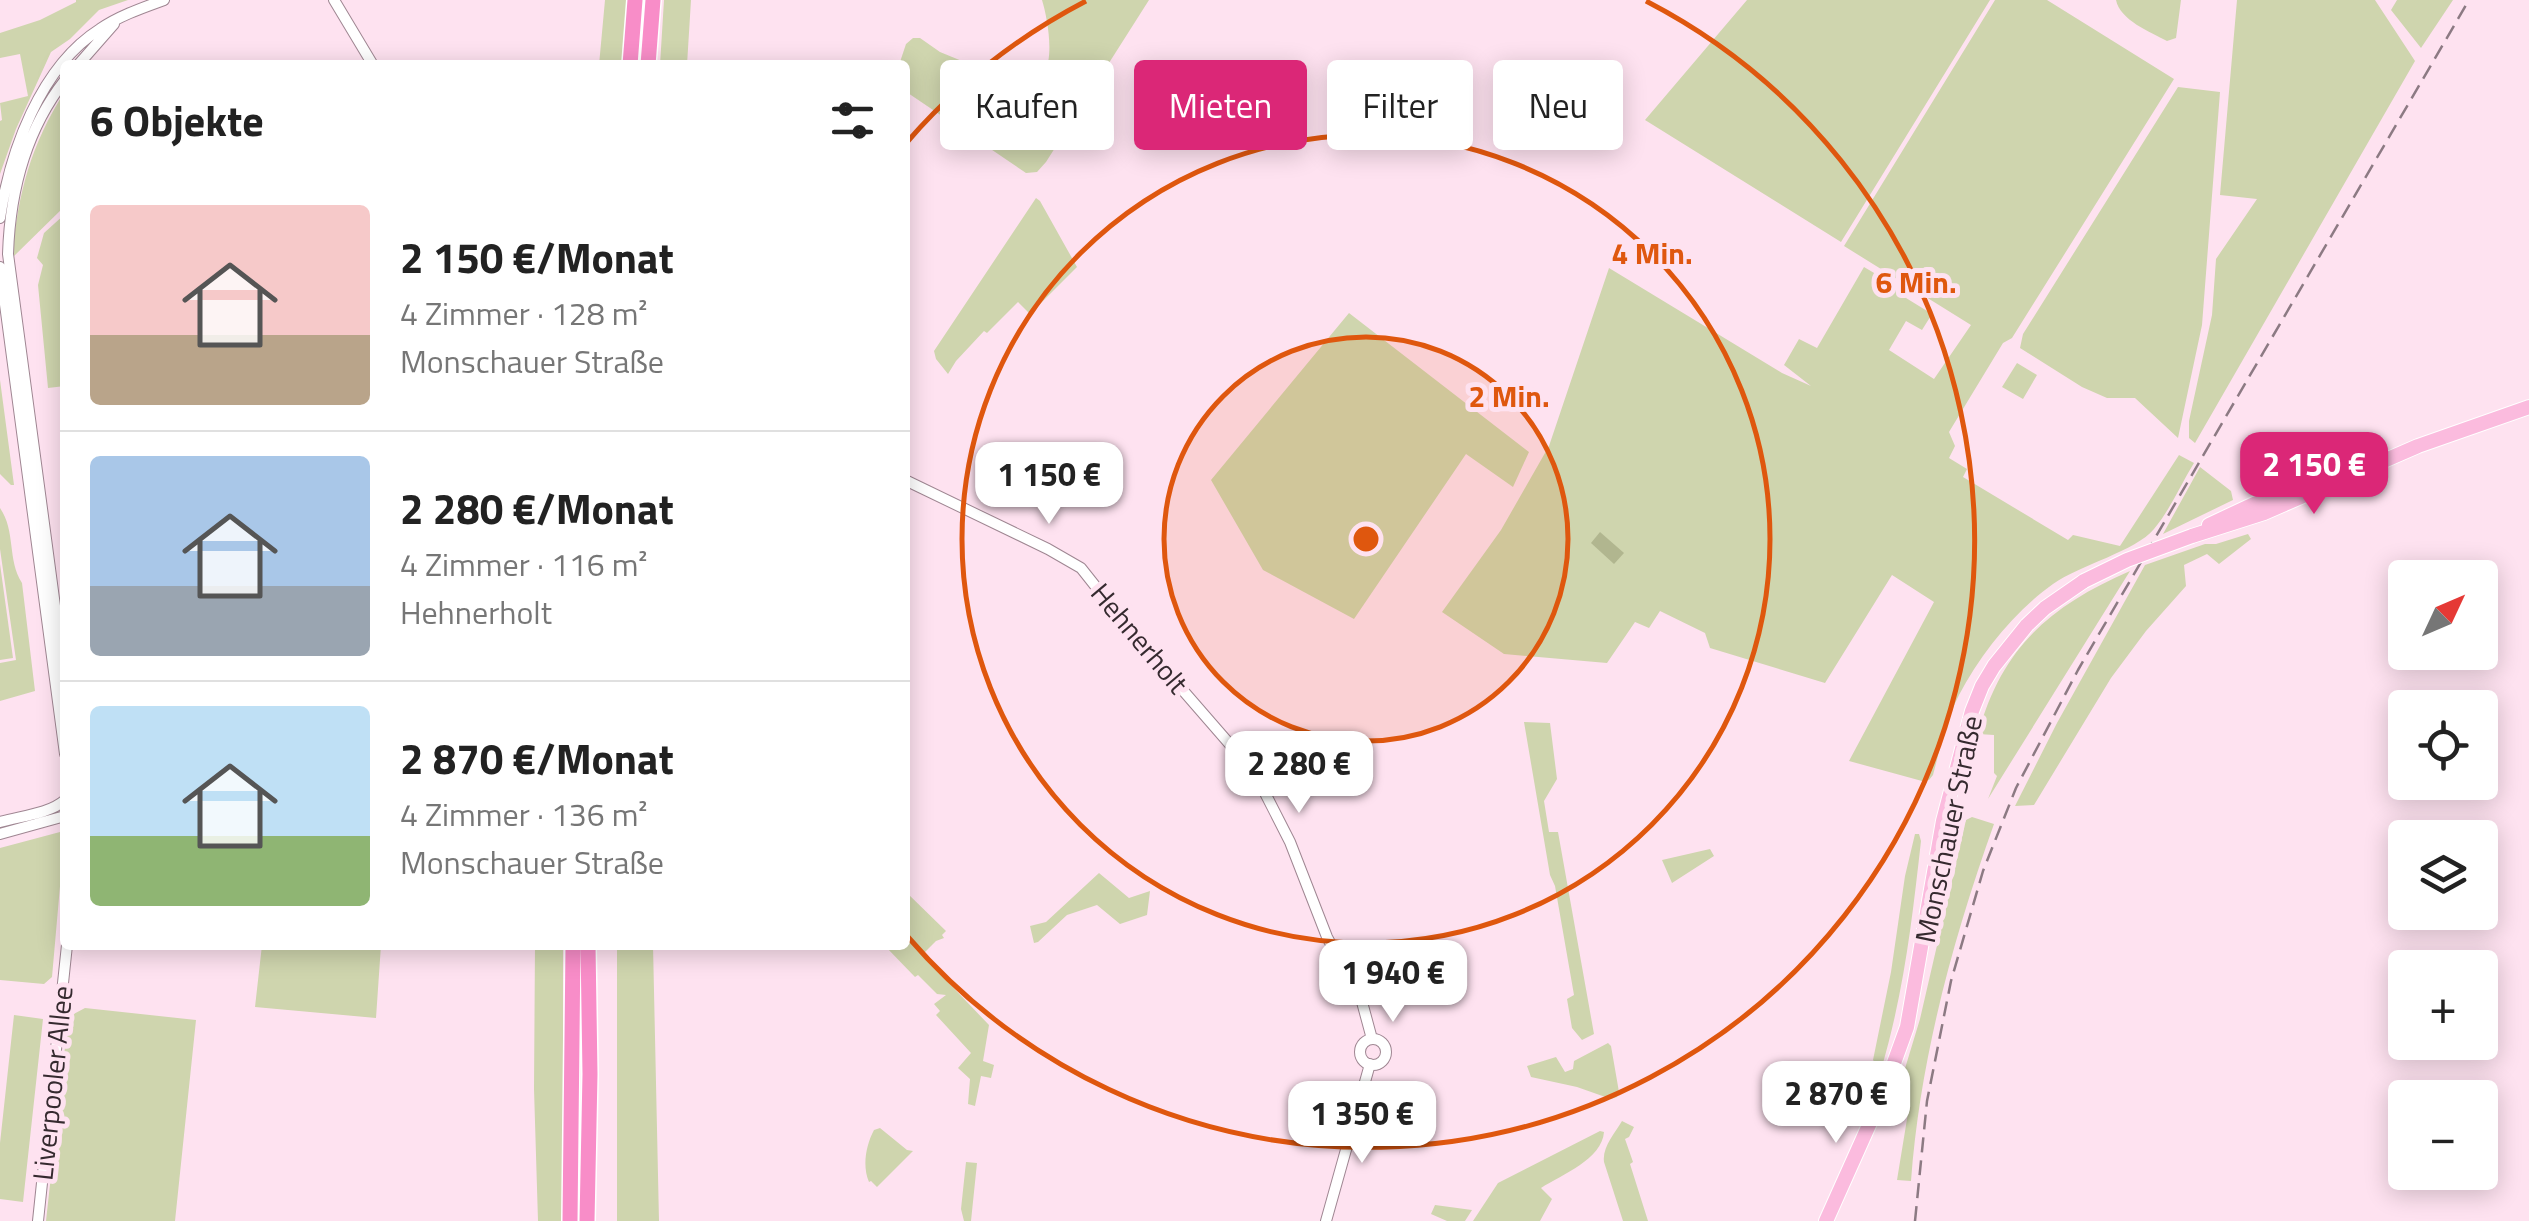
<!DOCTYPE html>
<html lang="de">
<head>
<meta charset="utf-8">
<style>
  body { margin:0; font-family:"Titillium Web",sans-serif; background:#f2f2f2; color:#222; height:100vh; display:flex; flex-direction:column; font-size:38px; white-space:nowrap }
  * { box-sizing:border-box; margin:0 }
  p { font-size:32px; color:#767676 }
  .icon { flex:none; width:55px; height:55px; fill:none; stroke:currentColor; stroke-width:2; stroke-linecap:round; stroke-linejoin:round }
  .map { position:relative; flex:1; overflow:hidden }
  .drawer { position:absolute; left:60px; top:60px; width:850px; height:890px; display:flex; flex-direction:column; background:#fff; border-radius:10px; box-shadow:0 5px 25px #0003 }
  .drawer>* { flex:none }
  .hud { position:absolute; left:940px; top:60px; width:950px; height:90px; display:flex; gap:20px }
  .needle { width:65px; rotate:46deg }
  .fabs { position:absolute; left:2388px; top:560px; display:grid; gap:20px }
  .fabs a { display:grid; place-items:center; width:110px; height:110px; border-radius:10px; background:#fff; box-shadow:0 5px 25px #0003; font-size:50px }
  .price { position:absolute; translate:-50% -85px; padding:0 22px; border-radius:20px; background:#fff; color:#222; font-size:32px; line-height:65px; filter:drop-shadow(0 2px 5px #0008) }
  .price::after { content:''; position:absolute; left:50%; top:60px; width:30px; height:22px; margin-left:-15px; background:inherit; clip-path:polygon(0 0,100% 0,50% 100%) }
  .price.current { background:#db2777; color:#fff }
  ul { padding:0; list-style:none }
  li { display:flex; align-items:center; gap:30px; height:250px; padding:0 30px }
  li+li { border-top:2px solid #e0e0e0 }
  li span { display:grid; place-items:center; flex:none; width:280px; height:200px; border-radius:10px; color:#555 }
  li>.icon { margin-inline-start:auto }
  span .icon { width:120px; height:120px; fill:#fffc; stroke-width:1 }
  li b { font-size:42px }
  h2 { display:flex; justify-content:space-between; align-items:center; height:120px; padding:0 30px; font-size:42px }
  .pill { padding:0 35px; border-radius:10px; background:#fff; box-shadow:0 5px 25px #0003; font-size:35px; line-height:90px }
  .pill.current { background:#db2777; color:#fff }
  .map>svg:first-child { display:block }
  .green { fill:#cfd5ae }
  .water { fill:#b1b68f }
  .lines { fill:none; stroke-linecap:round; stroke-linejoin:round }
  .minor-casing { stroke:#9f8692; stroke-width:12 }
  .major-casing { stroke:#fff; stroke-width:16 }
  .highway-casing { stroke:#fff; stroke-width:18 }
  .minor { stroke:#fff; stroke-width:10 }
  .major { stroke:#fbbbde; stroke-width:14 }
  .highway { stroke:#f88dc8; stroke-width:15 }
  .rail { stroke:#8c7a83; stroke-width:2.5; stroke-dasharray:15 8; stroke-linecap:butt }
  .major-bridge-casing { stroke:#fff; stroke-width:16; stroke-linecap:butt }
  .major-bridge { stroke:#fbbbde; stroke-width:14 }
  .ring { fill:none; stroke:#df570e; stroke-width:5 }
  .labels { text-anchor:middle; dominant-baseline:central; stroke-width:10; stroke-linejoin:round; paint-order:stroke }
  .street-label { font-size:28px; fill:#352a2f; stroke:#fee2f0 }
  .centre { fill:#df570e; stroke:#fee2f0; stroke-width:5 }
  .ring-label { font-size:30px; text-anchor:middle; font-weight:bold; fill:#df570e; stroke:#fee2f0; stroke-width:10; stroke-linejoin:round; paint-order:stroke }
</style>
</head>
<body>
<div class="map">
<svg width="2529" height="1221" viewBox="0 0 2529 1221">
  <rect width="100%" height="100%" fill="#fee2f0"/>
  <path class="green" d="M76,0H128L99,10L70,39L51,52L16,129L0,174V121L2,120L0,103L28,96L20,54L0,58V33L40,20L76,2Z
    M605,0H627L622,65H599Z
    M664,0H691L687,65H660Z
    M1042,0H1149L1046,162L1037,172L1026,173L905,91V65H899L906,44L913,38H920L940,52L1013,82C1062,99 1050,26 1042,0Z
    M1747,0H1990L1841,242L1645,120Z
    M1995,0H2047L2174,79L2012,338L2003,343L1949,432L1955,446L1949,458L1967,469L1963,477L2068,540L2073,535L2120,546L2179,455L2194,463C2181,484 2170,510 2154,529C2136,551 2080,565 2053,584C2015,611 1981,653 1959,695C1946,720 1940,749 1933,775L1929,780L1922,781L1849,761L1934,602L1892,575L1825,683L1710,648L1705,633L1660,611L1649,628L1635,622L1607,663L1504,654L1442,612L1501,530L1549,446L1609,268L1782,373L1811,386L1784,365L1799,339L1817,348L1864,267L1908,293L1906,298L1932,314L1922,330L1906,321L1889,350L1934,379L1971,325L1844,246Z
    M2116,0H2181L2176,38L2167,41C2150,32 2120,20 2116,0Z
    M2237,0H2375L2415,61L2195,443L2189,438V421L2212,315L2216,259L2257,199L2220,195Z
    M2397,0H2453L2421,48L2391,10Z
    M2178,87L2220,92L2202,325L2178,438L2135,398H2107L2082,387L2020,348L2023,334Z
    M65,91V206L12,258C18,194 30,146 65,91Z
    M1036,198L1040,201L1077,267L1030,314L1018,302L987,333L984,331L956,361L948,374L936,359L934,351Z
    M65,214V386L48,388L38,285L43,265L37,258L44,233Z
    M1349,313L1529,452L1513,487L1466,454L1354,619L1263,570L1211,480Z
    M2017,363L2037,375L2023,399L2002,387Z
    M0,380L14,485H11L0,474Z
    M2200,467L2231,491L2233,500L2163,534Z
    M0,508C16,531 7,560 22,583L35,691L0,701V663L16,660L0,549Z
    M2248,534L2251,539L2219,564L2207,554L2184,565L2186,586L2146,631L2111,678L2034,805L2015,806L2057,723L2145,565L2205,544H2216Z
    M0,564L13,658L0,660Z
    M2130,571L1988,799L1997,776L1994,773V735L1978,734C2002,647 2050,606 2130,571Z
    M1524,722L1550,723L1557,779L1544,801L1549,832H1558L1594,1034L1582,1040L1572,1028L1567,999L1574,995L1555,886L1550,875Z
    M1972,817L1994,824C1953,939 1920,1059 1911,1181L1897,1180L1908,1113L1893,1108L1920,1019L1966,820Z
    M60,832L64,841L52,977L44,984L0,980V848Z
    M1915,834H1919L1921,841C1912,921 1904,992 1881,1070L1873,1060L1891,972L1905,876Z
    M1710,849L1714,856L1672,883L1662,860Z
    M1099,873L1129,898L1150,891L1147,915L1120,924L1097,905L1067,915L1038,942L1034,943L1030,926L1046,922Z
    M905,891L946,931L942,935L944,938L936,941L922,955L989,1025L983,1061L994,1065L991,1078L981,1076L975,1106L968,1104L970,1079L958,1068L971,1053L936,1015L940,1011L934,1004L946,995L937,994L918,975L915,977L884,945H905Z
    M262,945H381L376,1018L255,1007Z
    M535,945H563V1221H538L534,1089Z
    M617,945H653L659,1221H617Z
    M85,1008L196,1020L175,1221H46L52,1166H56V1157L54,1156L68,1017Z
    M14,1015L43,1019L23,1202L0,1199V1143Z
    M1608,1043L1611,1046L1619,1092L1617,1097L1611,1099L1577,1087L1531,1077L1527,1066L1556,1057L1565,1072L1573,1069L1574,1061Z
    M1622,1121L1634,1127L1629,1137L1625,1139L1633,1162L1630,1164L1648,1221H1623L1604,1162C1602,1147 1615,1133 1622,1121Z
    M880,1128L907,1150L913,1151L877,1187L871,1181L869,1182C862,1166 866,1145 874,1130Z
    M1600,1131L1604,1132C1602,1159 1563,1174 1541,1188L1552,1199L1540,1221H1473L1498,1183Z
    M966,1162L977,1163L971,1221H964L961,1209Z
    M1435,1205L1472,1210L1465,1221H1447L1431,1214Z"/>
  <path class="water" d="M1600,532L1624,553L1614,564L1591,543Z"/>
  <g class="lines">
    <defs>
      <path id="minor" d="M334,0L373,65
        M78,65L114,24
        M65,80C26,130 10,192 8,254L65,681
        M0,218C10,152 40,67 100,29C119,16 142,8 164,0
        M0,267L65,754
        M905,480L1048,549L1081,568L1127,626L1240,756L1261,785L1290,842L1327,937L1362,1002L1372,1039
        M0,822C21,816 49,814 65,800
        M0,834L65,816
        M1360 1052a13 13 0 1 1 26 0a13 13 0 1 1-26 0Z
        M38,1221L67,945
        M1326,1221L1370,1064"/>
      <path id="major" d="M2209,525L2256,503L2319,481
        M2192,536L2264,513L2418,446L2529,407
        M1826,1221L1882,1096L1907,1027L1943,821L1972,711L1982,686L1994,666L2027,625L2045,608L2084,581"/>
      <path id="highway" d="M630,65L635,0
        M648,65L653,0
        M570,1221L573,945
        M587,1221L590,1074L588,945"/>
    </defs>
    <use href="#minor" class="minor-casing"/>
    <use href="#major" class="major-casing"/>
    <use href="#highway" class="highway-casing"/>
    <use href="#minor" class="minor"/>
    <use href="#major" class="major"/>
    <use href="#highway" class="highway"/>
    <path class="rail" d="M1915,1221L1927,1101L1951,981L1983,871L2016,788L2078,670L2469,0"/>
    <defs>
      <path id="major-bridge" d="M2084,581L2127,560L2192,536"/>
    </defs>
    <use href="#major-bridge" class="major-bridge-casing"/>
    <use href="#major-bridge" class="major-bridge"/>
  </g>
  <circle cx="1366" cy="539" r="202" fill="#df570e" fill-opacity=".12"/>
  <g class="ring">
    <circle cx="1366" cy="539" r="202"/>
    <circle cx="1366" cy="539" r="404"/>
    <path d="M908 141A607 607 0 0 1 1086 1M1646 1A607 607 0 1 1 908 937"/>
  </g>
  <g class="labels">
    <g class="street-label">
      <text transform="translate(1140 638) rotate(50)">Hehnerholt</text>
      <text transform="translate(1948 829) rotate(-78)">Monschauer Straße</text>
      <text transform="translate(52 1083) rotate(-84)">Liverpooler Allee</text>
    </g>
  </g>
  <circle cx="1366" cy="539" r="15" class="centre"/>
  <g class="ring-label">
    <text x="1652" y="264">4 Min.</text>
    <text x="1916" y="293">6 Min.</text>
    <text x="1509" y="407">2 Min.</text>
  </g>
</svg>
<div class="fabs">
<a><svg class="needle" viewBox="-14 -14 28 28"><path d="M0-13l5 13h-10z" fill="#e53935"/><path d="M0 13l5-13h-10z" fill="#767676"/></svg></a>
<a><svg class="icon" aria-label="locate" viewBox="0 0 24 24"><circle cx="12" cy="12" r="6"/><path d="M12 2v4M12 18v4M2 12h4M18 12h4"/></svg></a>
<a><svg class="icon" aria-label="layers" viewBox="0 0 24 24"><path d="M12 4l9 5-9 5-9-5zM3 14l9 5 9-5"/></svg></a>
<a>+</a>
<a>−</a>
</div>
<b class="price current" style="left:2314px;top:517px">2 150 €</b>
<b class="price" style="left:1049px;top:527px">1 150 €</b>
<b class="price" style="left:1299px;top:816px">2 280 €</b>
<b class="price" style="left:1393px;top:1025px">1 940 €</b>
<b class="price" style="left:1836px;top:1146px">2 870 €</b>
<b class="price" style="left:1362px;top:1166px">1 350 €</b>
<div class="hud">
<a class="pill">Kaufen</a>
<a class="pill current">Mieten</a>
<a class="pill">Filter</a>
<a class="pill">Neu</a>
</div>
<section class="drawer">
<h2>6 Objekte<svg class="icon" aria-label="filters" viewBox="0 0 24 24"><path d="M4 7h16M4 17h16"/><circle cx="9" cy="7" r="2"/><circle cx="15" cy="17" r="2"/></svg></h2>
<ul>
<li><span style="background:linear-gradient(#f6c9c9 65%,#b9a48a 0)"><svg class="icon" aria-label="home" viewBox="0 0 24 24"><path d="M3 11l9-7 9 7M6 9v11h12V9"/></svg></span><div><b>2 150 €/Monat</b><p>4 Zimmer · 128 m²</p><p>Monschauer Straße</p></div></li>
<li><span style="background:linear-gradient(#a9c7e8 65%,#9aa5b1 0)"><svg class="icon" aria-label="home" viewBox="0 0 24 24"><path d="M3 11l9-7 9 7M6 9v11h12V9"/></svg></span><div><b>2 280 €/Monat</b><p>4 Zimmer · 116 m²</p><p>Hehnerholt</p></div></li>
<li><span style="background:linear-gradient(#bfe0f5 65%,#8fb573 0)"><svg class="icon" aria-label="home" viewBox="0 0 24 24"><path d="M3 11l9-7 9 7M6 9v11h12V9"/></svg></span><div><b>2 870 €/Monat</b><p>4 Zimmer · 136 m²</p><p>Monschauer Straße</p></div></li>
</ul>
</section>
</div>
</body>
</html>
